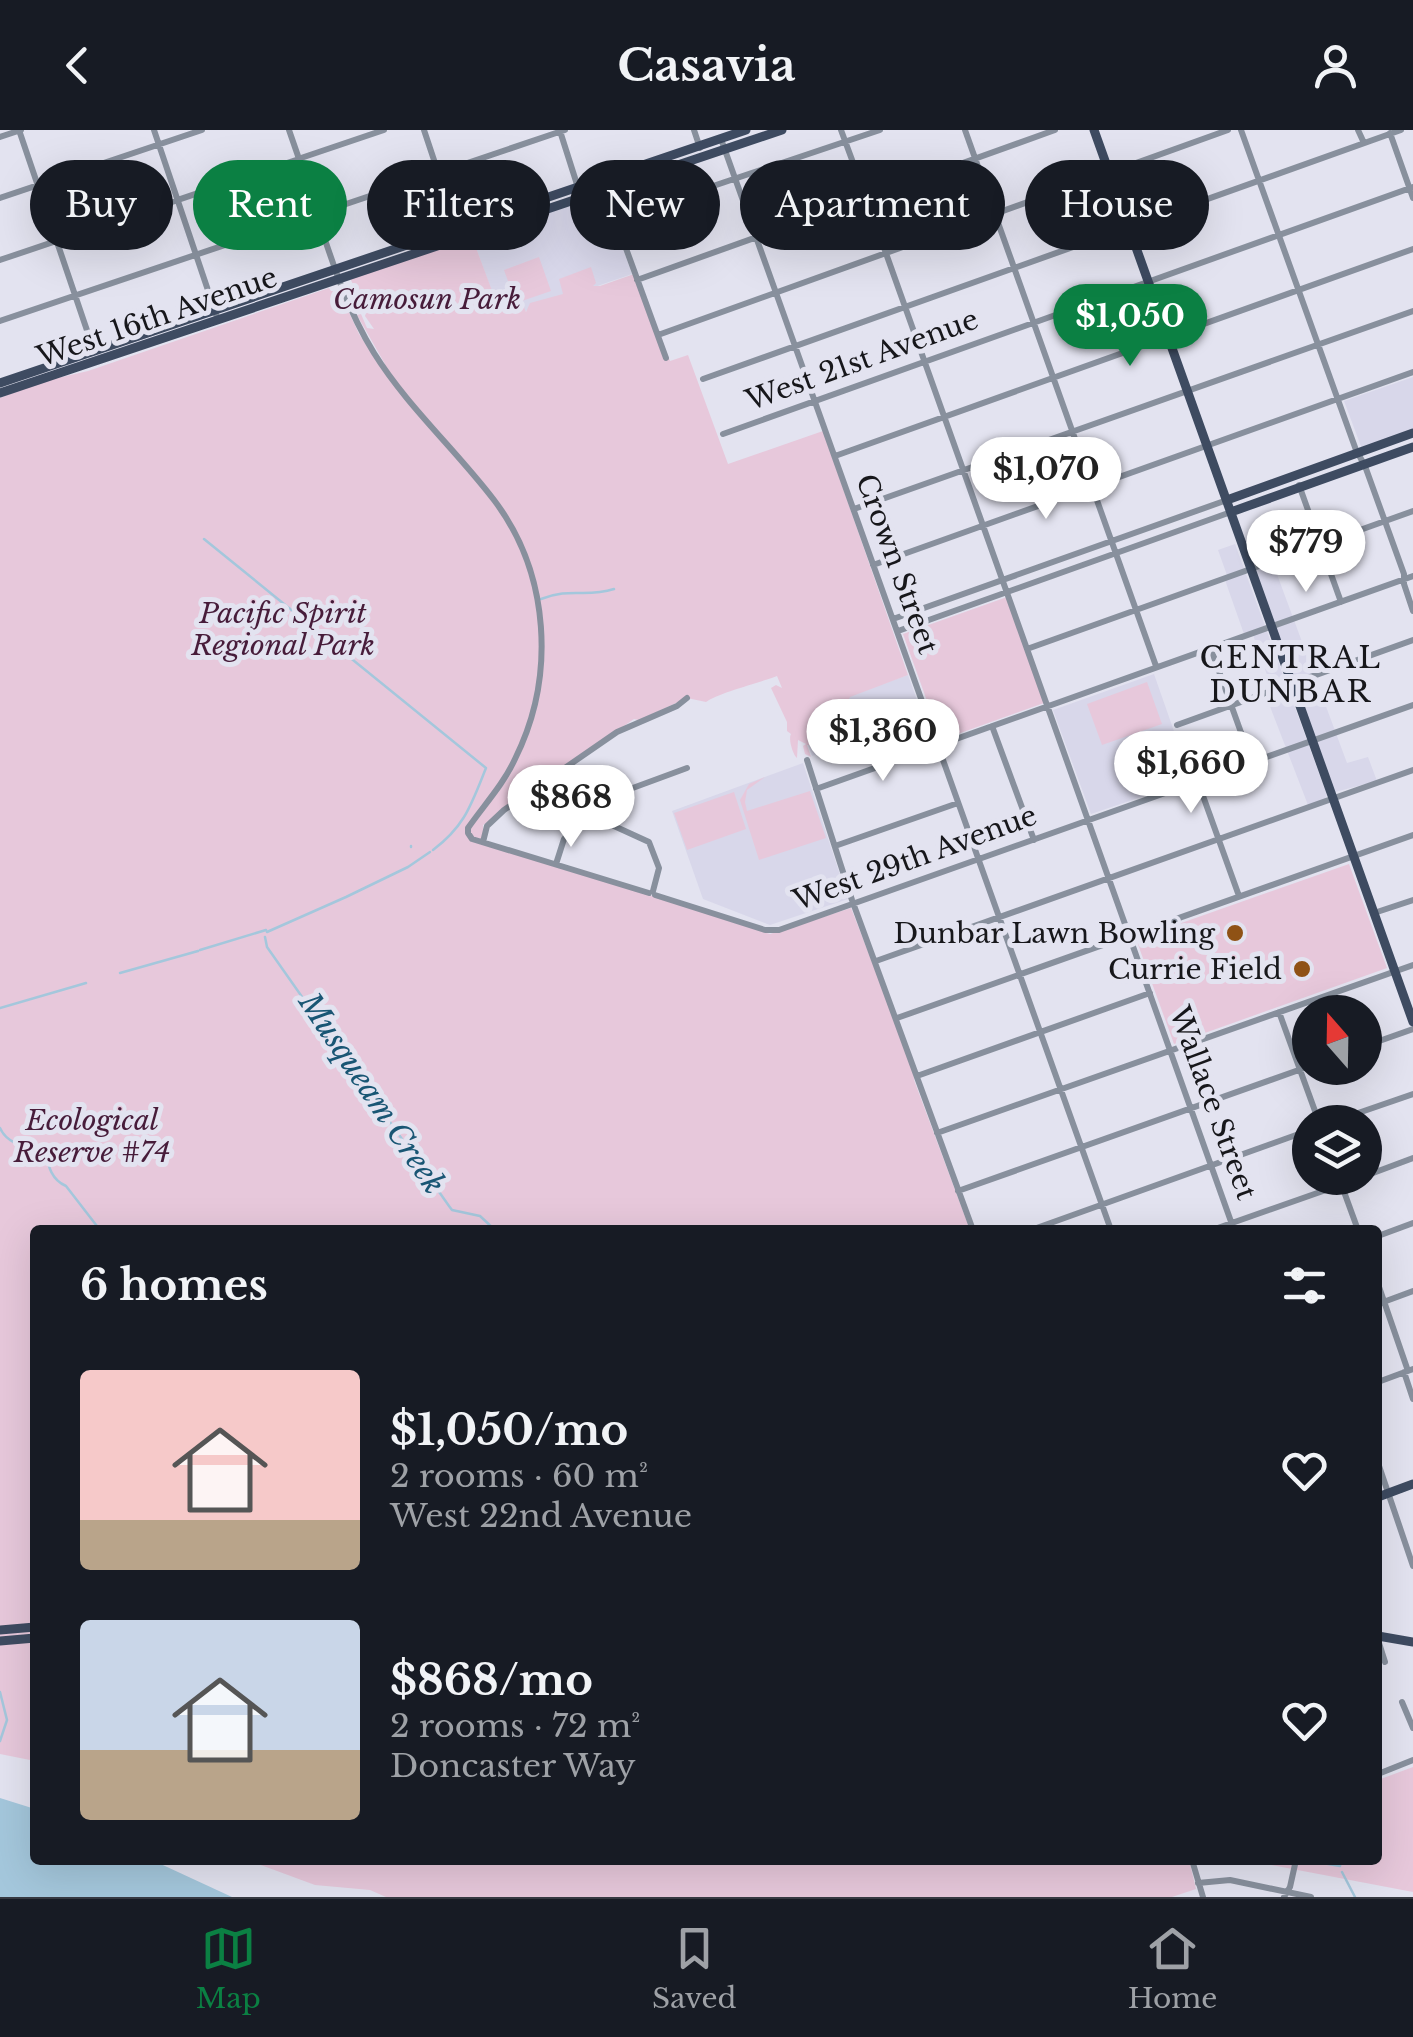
<!DOCTYPE html>
<html lang="en">
<head>
<meta charset="utf-8">
<style>
  body { margin:0; font-family:"Libre Baskerville",serif; background:#242831; color:#f1f3f6; height:100vh; display:flex; flex-direction:column; font-size:38px; white-space:nowrap }
  * { box-sizing:border-box; margin:0 }
  p { font-size:32px; color:#9ea1a6 }
  .icon { flex:none; width:55px; height:55px; fill:none; stroke:currentColor; stroke-width:2; stroke-linecap:round; stroke-linejoin:round }
  .map { position:relative; flex:1; overflow:hidden }
  .panel { position:absolute; left:30px; top:1095px; width:1352px; height:640px; display:flex; flex-direction:column; background:#171b24; border-radius:10px; box-shadow:0 10px 40px #0002 }
  .panel>* { flex:none }
  .banner { position:absolute; left:30px; top:30px; width:1355px; height:90px; display:flex; gap:20px }
  .needle { width:65px; rotate:340deg }
  .controls { position:absolute; left:1292px; top:865px; display:grid; gap:20px }
  .controls a { display:grid; place-items:center; width:90px; height:90px; border-radius:50%; background:#171b24; box-shadow:0 10px 40px #0002; font-size:50px }
  .price { position:absolute; translate:-50% -85px; padding:0 22px; border-radius:35px; background:#fff; color:#222; font-size:32px; line-height:65px; filter:drop-shadow(0 2px 5px #0008) }
  .price::after { content:''; position:absolute; left:50%; top:60px; width:30px; height:22px; margin-left:-15px; background:inherit; clip-path:polygon(0 0,100% 0,50% 100%) }
  .price.on { background:#0b8043; color:#fff }
  ul { padding:0; list-style:none }
  li { display:flex; align-items:center; gap:30px; height:250px; padding:0 50px }
  li span { display:grid; place-items:center; flex:none; width:280px; height:200px; border-radius:10px; color:#555 }
  li>.icon { margin-inline-start:auto }
  span .icon { width:120px; height:120px; fill:#fffc; stroke-width:1 }
  li b { font-size:42px }
  h2 { display:flex; justify-content:space-between; align-items:center; height:120px; padding:0 50px; font-size:42px }
  .pill { padding:0 35px; border-radius:45px; background:#171b24; box-shadow:0 10px 40px #0002; font-size:35px; line-height:90px }
  .pill.on { background:#0b8043; color:#fff }
  header { display:flex; justify-content:space-between; align-items:center; height:130px; padding:0 50px; background:#171b24; font-size:45px; font-weight:800 }
  .tab-bar { display:flex; justify-content:space-around; align-items:center; height:140px; border-top:2px solid #363941; background:#171b24; font-size:28px; color:#9ea1a6 }
  .tab-bar a { display:grid; justify-items:center; gap:5px }
  .tab-bar .on { color:#0b8043 }
  .map>svg:first-child { display:block }
  .built { fill:#d8d7ea }
  .green { fill:#e7c8db }
  .water { fill:#a4c7dc }
  .lines { fill:none; stroke-linecap:round; stroke-linejoin:round }
  .stream { stroke:#a4c7dc; stroke-width:2.5 }
  .minor { stroke:#88909d; stroke-width:6 }
  .major { stroke:#3e4b61; stroke-width:9 }
  .poi-dot { fill:#8f5215; stroke:#e3e3f0; stroke-width:4 }
  .labels { text-anchor:middle; dominant-baseline:central; stroke-width:10; stroke-linejoin:round; paint-order:stroke }
  .park-label { font-size:28px; font-style:italic; fill:#471c3a; stroke:#e3e3f0 }
  .street-label { font-size:28px; fill:#17171b; stroke:#e3e3f0 }
  .poi-label { font-size:28px; fill:#17171b; stroke:#e3e3f0; text-anchor:end }
  .neighbourhood-label { font-size:30px; letter-spacing:2.5px; fill:#17171b; stroke:#e3e3f0 }
  .water-label { font-size:30px; font-style:italic; fill:#195674; stroke:#e3e3f0 }
</style>
</head>
<body>
<header><svg class="icon" aria-label="back" viewBox="0 0 24 24"><path d="M15 5l-7 7 7 7"/></svg>Casavia<svg class="icon" aria-label="person" viewBox="0 0 24 24"><circle cx="12" cy="8" r="4"/><path d="M4 21q1-7 8-7t8 7"/></svg></header>
<div class="map">
<svg width="1413" height="1767" viewBox="0 0 1413 1767">
  <rect width="100%" height="100%" fill="#e3e3f0"/>
  <path class="built" d="M603,64L632,144L502,189L472,107Z
    M1413,247V301L1362,319L1344,271Z
    M1262,404L1347,633L1368,627L1377,651L1335,662L1245,411Z
    M1235,414L1327,665L1325,669L1308,675L1266,566L1273,562L1252,502L1244,504L1225,450L1228,448L1218,420Z
    M1154,544L1191,650L1091,684L1053,580Z
    M908,545L923,587L812,626L797,584Z
    M803,633L848,769L770,795L703,769L672,681Z"/>
  <path class="green" d="M472,107L500,182L523,175L526,182L530,173L563,164L559,149L591,137L596,153L593,156H600L637,143L670,231L688,225L728,334L823,301L908,545L850,567L848,571L854,570L863,599L844,605L836,577L832,586L826,579L822,580L833,589L828,593L834,602L830,613H825L824,617L807,615L811,627L805,624L803,616L806,614L798,610L797,628C793,625 788,609 791,604L787,601V592L771,558L776,555L782,558L777,546C759,553 718,563 706,572L687,568L639,590L634,589L483,695L484,712L770,804L851,778L913,937L914,950L970,1100H35V1631L0,1624V268L40,252L88,241L329,158L331,161H339L359,204L380,236L385,234L357,185L361,184L367,198L374,199L365,186L366,183L350,148Z
    M539,127L551,161L516,173L504,140Z
    M1007,467L1044,573L941,610L903,504Z
    M1147,552L1162,594L1102,615L1087,574Z
    M765,647L747,660L745,672L747,681L810,661L826,708L759,730L740,670L749,654Z
    M734,662L746,699L687,720L674,683Z
    M1349,734L1387,838L1174,914L1136,809Z
    M1413,1637V1762L1245,1730H1378V1650Z
    M247,1730H1189L1196,1759L1172,1767H386L370,1760L315,1755Z"/>
  <path class="water" d="M0,1668L35,1679V1730H152L232,1767H0Z"/>
  <g class="lines">
    <path class="stream" d="M204,409L486,638C471,675 465,696 433,720
      M541,469C571,457 585,468 614,459
      M411,716V717
      M267,802L346,767L408,737L430,722
      M265,807L267,817L449,1076L452,1080L480,1086L495,1100
      M200,820L266,800
      M120,843L198,821
      M0,878L86,853
      M0,998C8,1016 29,1017 46,1022C48,1037 52,1050 66,1056L100,1100
      M0,1562L7,1590L0,1611
      M1305,1730L1340,1736L1341,1730
      M1342,1742L1355,1767"/>
    <path class="minor" d="M19,0L94,221
      M154,0L218,190
      M289,0L298,26
      M424,0L460,108
      M694,0L700,18
      M841,0L865,65
      M965,0L1156,536
      M1241,0L1356,320L1365,336L1404,444V454L1413,481
      M1358,0L1364,13
      M560,1L581,67
      M1390,3L1413,68
      M0,7L21,0
      M721,9L1111,1100
      M301,28L384,0
      M299,32C322,95 338,165 374,223C407,276 456,320 494,370C550,444 556,547 515,629C503,655 484,675 468,698V703L472,709L649,763
      M601,50L666,228
      M868,67L1055,0
      M0,68L202,0
      M867,70L1234,1100
      M615,89L880,0
      M0,130L296,30
      M637,150L863,69
      M0,191L565,0
      M658,205L1228,0
      M703,249L1401,0
      M723,304L1413,57
      M835,326L1413,119
      M1299,355L1341,472
      M854,379L1413,181
      M873,435L1413,242
      M893,489L1227,370
      M898,501L1231,382
      M1027,519L1413,381
      M1211,519L1252,633
      M1177,595L1413,510
      M992,596L1034,710
      M807,630L852,770L973,1100
      M1198,652L1239,766
      M816,659L1413,446
      M601,678L614,696L649,712L659,738L653,761
      M483,712L487,696L504,680L617,602L677,576L687,568
      M835,716L958,673
      M556,734L564,709L572,699L630,659L687,638
      M655,765L765,800H779L1413,575
      M1374,783L1413,770
      M876,831L1413,640
      M1279,882L1319,992
      M897,888L1413,705
      M1365,916L1413,899
      M917,946L1150,863
      M1332,992L1413,964
      M937,1003L1413,835
      M1365,1046L1413,1028
      M1339,1048L1358,1100
      M958,1061L1310,936
      M1031,1100L1310,1000
      M1212,1100L1360,1048
      M1378,1106L1413,1093
      M1378,1154L1408,1241
      M1378,1174L1413,1161
      M1404,1242L1413,1269
      M1378,1252L1413,1239
      M1378,1333L1413,1436
      M1378,1495V1510L1385,1532
      M1402,1572L1413,1598
      M1378,1644L1413,1630
      M1192,1730L1203,1767
      M1198,1753L1230,1750L1311,1767
      M1284,1767L1290,1757L1296,1730"/>
    <path class="major" d="M1094,0L1413,892
      M0,253L746,0
      M0,263L782,0
      M1227,370L1413,303
      M1231,382L1413,317
      M1378,1367L1413,1354
      M0,1500L35,1497
      M1378,1506L1413,1512
      M0,1511L35,1508"/>
  </g>
  <g class="poi-dot">
    <circle cx="1235" cy="803" r="10"/>
    <circle cx="1302" cy="839" r="10"/>
  </g>
  <g class="labels">
    <g class="park-label">
      <text x="427" y="169">Camosun Park</text>
      <text x="283" y="483">Pacific Spirit<tspan x="283" dy="32">Regional Park</tspan></text>
      <text x="92" y="990">Ecological<tspan x="92" dy="32">Reserve #74</tspan></text>
    </g>
    <g class="street-label">
      <text transform="translate(157 187) rotate(-19)">West 16th Avenue</text>
      <text transform="translate(862 230) rotate(-20)">West 21st Avenue</text>
      <text transform="translate(897 434) rotate(70)">Crown Street</text>
      <text transform="translate(915 728) rotate(-20)">West 29th Avenue</text>
      <text transform="translate(1213 973) rotate(70)">Wallace Street</text>
    </g>
    <g class="poi-label">
      <text x="1215" y="803">Dunbar Lawn Bowling</text>
      <text x="1282" y="839">Currie Field</text>
    </g>
    <g class="neighbourhood-label">
      <text x="1291" y="527">CENTRAL<tspan x="1291" dy="34">DUNBAR</tspan></text>
    </g>
    <g class="water-label">
      <text transform="translate(372 963) rotate(56)">Musqueam Creek</text>
    </g>
  </g>
</svg>
<div class="controls">
<a><svg class="needle" viewBox="-14 -14 28 28"><path d="M0-13l5 13h-10z" fill="#e53935"/><path d="M0 13l5-13h-10z" fill="#9ea1a6"/></svg></a>
<a><svg class="icon" aria-label="layers" viewBox="0 0 24 24"><path d="M12 4l9 5-9 5-9-5zM3 14l9 5 9-5"/></svg></a>
</div>
<b class="price on" style="left:1130px;top:239px">$1,050</b>
<b class="price" style="left:1046px;top:392px">$1,070</b>
<b class="price" style="left:1306px;top:465px">$779</b>
<b class="price" style="left:883px;top:654px">$1,360</b>
<b class="price" style="left:1191px;top:686px">$1,660</b>
<b class="price" style="left:571px;top:720px">$868</b>
<div class="banner">
<a class="pill">Buy</a>
<a class="pill on">Rent</a>
<a class="pill">Filters</a>
<a class="pill">New</a>
<a class="pill">Apartment</a>
<a class="pill">House</a>
</div>
<section class="panel">
<h2>6 homes<svg class="icon" aria-label="filters" viewBox="0 0 24 24"><path d="M4 7h16M4 17h16"/><circle cx="9" cy="7" r="2"/><circle cx="15" cy="17" r="2"/></svg></h2>
<ul>
<li><span style="background:linear-gradient(#f6c9c9 75%,#b9a48a 0)"><svg class="icon" aria-label="home" viewBox="0 0 24 24"><path d="M3 11l9-7 9 7M6 9v11h12V9"/></svg></span><div><b>$1,050/mo</b><p>2 rooms · 60 m²</p><p>West 22nd Avenue</p></div><svg class="icon" aria-label="heart" viewBox="0 0 24 24"><path d="M12 20l-8-8c-3-5 5-10 8-4 3-6 11-1 8 4z"/></svg></li>
<li><span style="background:linear-gradient(#c9d6e8 65%,#b9a48a 0)"><svg class="icon" aria-label="home" viewBox="0 0 24 24"><path d="M3 11l9-7 9 7M6 9v11h12V9"/></svg></span><div><b>$868/mo</b><p>2 rooms · 72 m²</p><p>Doncaster Way</p></div><svg class="icon" aria-label="heart" viewBox="0 0 24 24"><path d="M12 20l-8-8c-3-5 5-10 8-4 3-6 11-1 8 4z"/></svg></li>
</ul>
</section>
</div>
<nav class="tab-bar">
<a class="on"><svg class="icon" aria-label="map" viewBox="0 0 24 24"><path d="M3 6l6-2 6 2 6-2v14l-6 2-6-2-6 2zM9 4v14M15 6v14"/></svg>Map</a>
<a><svg class="icon" aria-label="saved" viewBox="0 0 24 24"><path d="M7 4h10v16l-5-4-5 4z"/></svg>Saved</a>
<a><svg class="icon" aria-label="home" viewBox="0 0 24 24"><path d="M3 11l9-7 9 7M6 9v11h12V9"/></svg>Home</a>
</nav>
</body>
</html>
